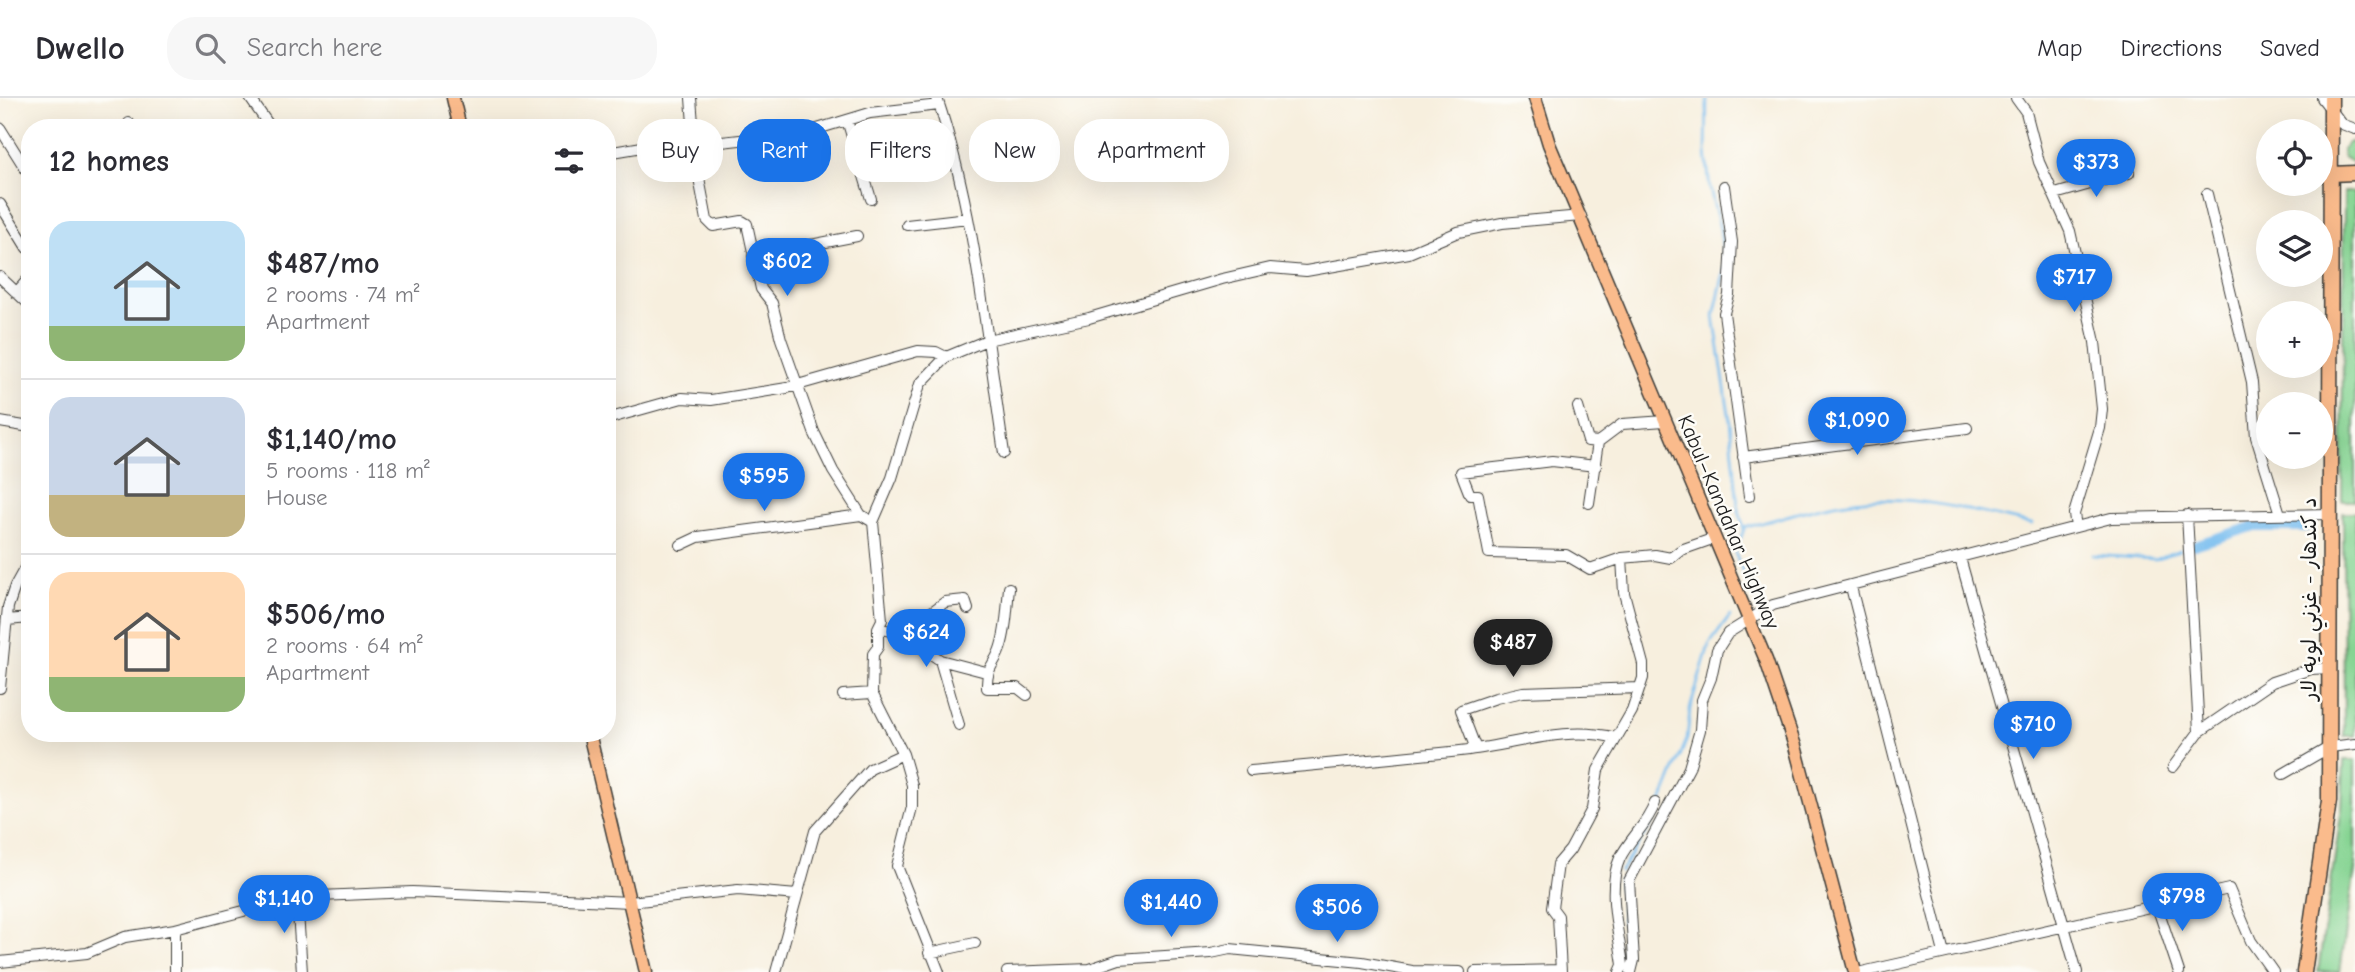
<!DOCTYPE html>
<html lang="en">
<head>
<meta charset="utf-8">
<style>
  body { margin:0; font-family:"Comic Neue","Playpen Sans Arabic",sans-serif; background:#f7f7f7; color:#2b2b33; height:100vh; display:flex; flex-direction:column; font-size:26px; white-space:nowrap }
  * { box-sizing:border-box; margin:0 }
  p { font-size:23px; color:#7c7c81 }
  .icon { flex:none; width:38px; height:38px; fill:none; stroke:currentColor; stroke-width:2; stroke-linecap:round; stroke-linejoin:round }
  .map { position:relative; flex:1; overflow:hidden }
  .drawer { position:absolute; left:21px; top:21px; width:595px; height:623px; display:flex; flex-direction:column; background:#fff; border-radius:28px; box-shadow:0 7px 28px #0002 }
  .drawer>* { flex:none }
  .hud { position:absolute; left:637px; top:21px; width:665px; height:63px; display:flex; gap:14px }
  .tools { position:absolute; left:2256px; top:21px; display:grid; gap:14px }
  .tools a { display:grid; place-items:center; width:77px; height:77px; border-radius:50%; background:#fff; box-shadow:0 7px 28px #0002; font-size:35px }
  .price { position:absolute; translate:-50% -60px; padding:0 16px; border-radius:24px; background:#1a73e8; color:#fff; font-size:23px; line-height:46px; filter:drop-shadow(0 2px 4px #0008) }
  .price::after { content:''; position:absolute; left:50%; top:42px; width:21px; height:16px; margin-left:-10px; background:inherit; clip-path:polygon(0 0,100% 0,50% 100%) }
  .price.active { background:#222; color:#fff }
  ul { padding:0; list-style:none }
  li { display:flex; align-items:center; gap:21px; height:175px; padding:0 28px }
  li+li { border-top:2px solid #e1e1e2 }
  li span { display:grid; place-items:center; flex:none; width:196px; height:140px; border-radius:21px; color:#555 }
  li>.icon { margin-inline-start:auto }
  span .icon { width:84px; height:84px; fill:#fffc; stroke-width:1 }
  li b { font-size:30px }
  h2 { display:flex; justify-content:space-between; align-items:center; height:84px; padding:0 28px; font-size:30px }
  .tag { padding:0 24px; border-radius:28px; background:#fff; box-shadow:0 7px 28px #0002; font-size:24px; line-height:63px }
  .tag.active { background:#1a73e8; color:#fff }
  header { display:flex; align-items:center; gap:42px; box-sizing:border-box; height:98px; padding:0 35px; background:#fff; border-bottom:2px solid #e1e1e2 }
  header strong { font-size:33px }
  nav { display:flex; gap:38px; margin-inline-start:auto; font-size:24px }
  .search { width:490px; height:63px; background:#f7f7f7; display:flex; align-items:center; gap:18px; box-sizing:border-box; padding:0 24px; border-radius:28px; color:#7c7c81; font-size:26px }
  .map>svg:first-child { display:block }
  .green { fill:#86d493; stroke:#517858; stroke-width:2 }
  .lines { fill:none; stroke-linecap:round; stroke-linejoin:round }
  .stream { stroke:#78bdef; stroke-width:2.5 }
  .canal { stroke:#78bdef; stroke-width:10 }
  .minor-casing { stroke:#3d3c39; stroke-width:12 }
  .major-casing { stroke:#3d3c39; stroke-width:15 }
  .highway-casing { stroke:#3d3c39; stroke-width:17 }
  .minor { stroke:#fff; stroke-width:10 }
  .major { stroke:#fabb8c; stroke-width:12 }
  .highway { stroke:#fabb8c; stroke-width:14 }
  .labels { text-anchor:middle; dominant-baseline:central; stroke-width:5; stroke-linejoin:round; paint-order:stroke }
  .street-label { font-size:21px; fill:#1c1c1c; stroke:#fdfcf7 }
</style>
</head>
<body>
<header>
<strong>Dwello</strong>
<div class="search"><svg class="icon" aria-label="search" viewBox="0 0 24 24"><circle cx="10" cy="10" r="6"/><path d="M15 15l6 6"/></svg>Search here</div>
<nav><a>Map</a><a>Directions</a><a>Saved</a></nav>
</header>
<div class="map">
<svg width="2355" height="874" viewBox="0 0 2355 874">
  <rect width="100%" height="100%" fill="#fdfcf7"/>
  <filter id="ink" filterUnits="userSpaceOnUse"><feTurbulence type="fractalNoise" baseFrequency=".0143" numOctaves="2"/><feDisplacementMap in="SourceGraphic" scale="14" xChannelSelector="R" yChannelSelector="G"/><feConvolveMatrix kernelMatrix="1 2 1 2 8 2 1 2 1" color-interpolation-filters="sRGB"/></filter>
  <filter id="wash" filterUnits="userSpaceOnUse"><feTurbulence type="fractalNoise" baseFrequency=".00686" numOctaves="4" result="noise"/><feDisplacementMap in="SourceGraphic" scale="28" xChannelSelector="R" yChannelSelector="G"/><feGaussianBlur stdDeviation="1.57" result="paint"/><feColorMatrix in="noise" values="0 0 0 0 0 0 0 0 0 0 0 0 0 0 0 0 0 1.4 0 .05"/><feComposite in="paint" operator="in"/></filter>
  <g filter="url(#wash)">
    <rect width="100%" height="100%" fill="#f7efde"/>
    <path class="green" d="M2355,43V66L2343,59L2342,52L2347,45Z
      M2344,94H2355V403H2342Z
      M2343,414H2355V638H2344Z
      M2344,662H2355V771L2340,874H2318L2342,709Z"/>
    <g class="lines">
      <path class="stream" d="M1707,0L1706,54L1710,91L1720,131L1725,169L1714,218L1730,323L1738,409L1744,431L1735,455L1753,495
        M1744,430C1788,418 1833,402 1879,401C1931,401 1982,415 2032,426
        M2092,457L2155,461L2180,452
        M1620,774L1656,719L1687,641L1690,611L1709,547L1730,518
        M1619,781L1627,861"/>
      <path class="canal" d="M2194,447L2252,429H2307"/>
    </g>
  </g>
  <g filter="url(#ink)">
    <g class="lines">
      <defs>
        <path id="minor" d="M250,0L271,30
          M691,0L696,64L707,122L713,128L742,123L747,126L761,191L772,205L781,241L814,334L833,373L861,417L873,424
          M937,0C975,114 986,236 1004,355
          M2016,0L2026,14L2039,64L2070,133L2095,244L2102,311L2100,330L2074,416L2076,429
          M2322,0L2342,26L2355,31
          M847,22L871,101
          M129,25L131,30
          M0,30L30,78
          M607,55L654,47H694L804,35L870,15L939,7
          M1724,88L1732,144L1729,197L1724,215L1749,398
          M2055,96L2129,75
          M2207,96L2252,284L2256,339L2280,416
          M0,106L27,150
          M907,127L968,120
          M753,158L857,138
          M0,179L30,207
          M16,195L30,179
          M1578,309L1588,343L1598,344
          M607,321L682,300L711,302L787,290L918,253L936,254L946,259
          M0,324L30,329
          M1743,359L1967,330
          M1596,368L1552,363L1461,374L1470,397H1478L1489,455L1566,457L1590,471L1622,460L1655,457L1671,460L1681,452L1715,440
          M1589,405L1598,344L1622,326L1665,323
          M2187,417L2199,634
          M681,447L698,439L861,417
          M1960,460L2077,874
          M1851,489L1944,855
          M1009,490C1007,509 1007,529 1001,548C996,566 986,568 987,590H1018L1027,597
          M7,522L30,520
          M878,530L902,536L940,562L986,574
          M902,536L906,528L926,518L945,504L965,502L968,511
          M940,562L959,627
          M0,590L8,509L15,488L30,461
          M843,597L872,595
          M1476,651L1461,612L1496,600L1523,594L1639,590
          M2173,669L2199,634L2272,584L2311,571L2329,570
          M1251,673C1324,666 1396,660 1469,652C1519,646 1566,627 1616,640
          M2283,676L2330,649L2355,646
          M297,799L302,874
          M2157,808L2179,874
          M175,831V874
          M929,855L975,845
          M0,864L87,855L125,839L175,831L297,799L412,794L630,804L738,792L797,797
          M776,874L815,733L870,671L903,656
          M939,874L897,768L912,709V687L903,656L872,595L873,556L878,549V530L882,522L873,424L892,380L920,286L946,259L987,242L1089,220L1222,181L1270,170L1306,173L1409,155L1458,134L1502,125L1581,118
          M1007,874L1090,871L1119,861L1211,855L1230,851L1362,864L1412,873L1460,874
          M1475,874L1561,872
          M1561,874L1558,818L1552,810L1558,766L1570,752L1592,711L1598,672L1632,613L1643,580V566L1624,495L1622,460
          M1620,874L1623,867C1619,835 1606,791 1620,760C1630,740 1647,727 1655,705
          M1631,874L1634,862L1629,783L1689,670L1700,632L1702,602L1711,580L1717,552L1728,535L1773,507L2111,420L2330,416
          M1862,874L2229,791L2251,843L2273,874"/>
        <path id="major" d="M453,0L460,30
          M1535,0L1549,46L1766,562L1795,648L1855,874
          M589,635L646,874"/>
        <path id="highway" d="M2331,76L2355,75
          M2304,874L2329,703L2331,0"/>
      </defs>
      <use href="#minor" class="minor-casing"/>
      <use href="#major" class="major-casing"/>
      <use href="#highway" class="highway-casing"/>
      <use href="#minor" class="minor"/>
      <use href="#major" class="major"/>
      <use href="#highway" class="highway"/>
    </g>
  </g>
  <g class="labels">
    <g class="street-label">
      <text transform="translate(1729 424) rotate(67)">Kabul–Kandahar Highway</text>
      <text transform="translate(2309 501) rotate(-90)">د کندهار - غزني لويه لار</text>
    </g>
  </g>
</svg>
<div class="tools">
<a><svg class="icon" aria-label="locate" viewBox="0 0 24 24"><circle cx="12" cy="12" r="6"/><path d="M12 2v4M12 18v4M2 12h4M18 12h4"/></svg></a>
<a><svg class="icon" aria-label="layers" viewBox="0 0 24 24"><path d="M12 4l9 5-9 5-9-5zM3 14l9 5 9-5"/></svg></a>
<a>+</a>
<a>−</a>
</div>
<b class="price" style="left:2096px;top:101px">$373</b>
<b class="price" style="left:787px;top:200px">$602</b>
<b class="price" style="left:2074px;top:216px">$717</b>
<b class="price" style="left:1857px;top:359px">$1,090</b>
<b class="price" style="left:764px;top:415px">$595</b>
<b class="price" style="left:926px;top:571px">$624</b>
<b class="price active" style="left:1513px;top:581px">$487</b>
<b class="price" style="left:2033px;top:663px">$710</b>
<b class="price" style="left:2182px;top:835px">$798</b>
<b class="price" style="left:284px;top:837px">$1,140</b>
<b class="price" style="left:1171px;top:841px">$1,440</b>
<b class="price" style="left:1337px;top:846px">$506</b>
<div class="hud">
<a class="tag">Buy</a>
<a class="tag active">Rent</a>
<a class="tag">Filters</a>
<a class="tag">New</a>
<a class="tag">Apartment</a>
</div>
<section class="drawer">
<h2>12 homes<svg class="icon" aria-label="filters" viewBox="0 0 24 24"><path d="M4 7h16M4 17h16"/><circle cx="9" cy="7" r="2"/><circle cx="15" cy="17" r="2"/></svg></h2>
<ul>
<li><span style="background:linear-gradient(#bfe0f5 75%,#8fb573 0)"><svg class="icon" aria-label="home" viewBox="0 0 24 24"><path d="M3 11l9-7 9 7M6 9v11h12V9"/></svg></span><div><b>$487/mo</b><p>2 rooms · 74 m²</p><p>Apartment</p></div></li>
<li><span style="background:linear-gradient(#c9d6e8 70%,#c2b280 0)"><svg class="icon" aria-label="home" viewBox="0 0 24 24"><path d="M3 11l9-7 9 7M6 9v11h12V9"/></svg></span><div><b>$1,140/mo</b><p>5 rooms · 118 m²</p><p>House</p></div></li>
<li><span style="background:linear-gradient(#ffd9b3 75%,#8fb573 0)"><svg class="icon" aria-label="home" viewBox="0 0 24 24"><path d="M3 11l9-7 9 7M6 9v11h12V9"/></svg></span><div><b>$506/mo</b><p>2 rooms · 64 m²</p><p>Apartment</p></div></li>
</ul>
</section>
</div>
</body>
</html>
